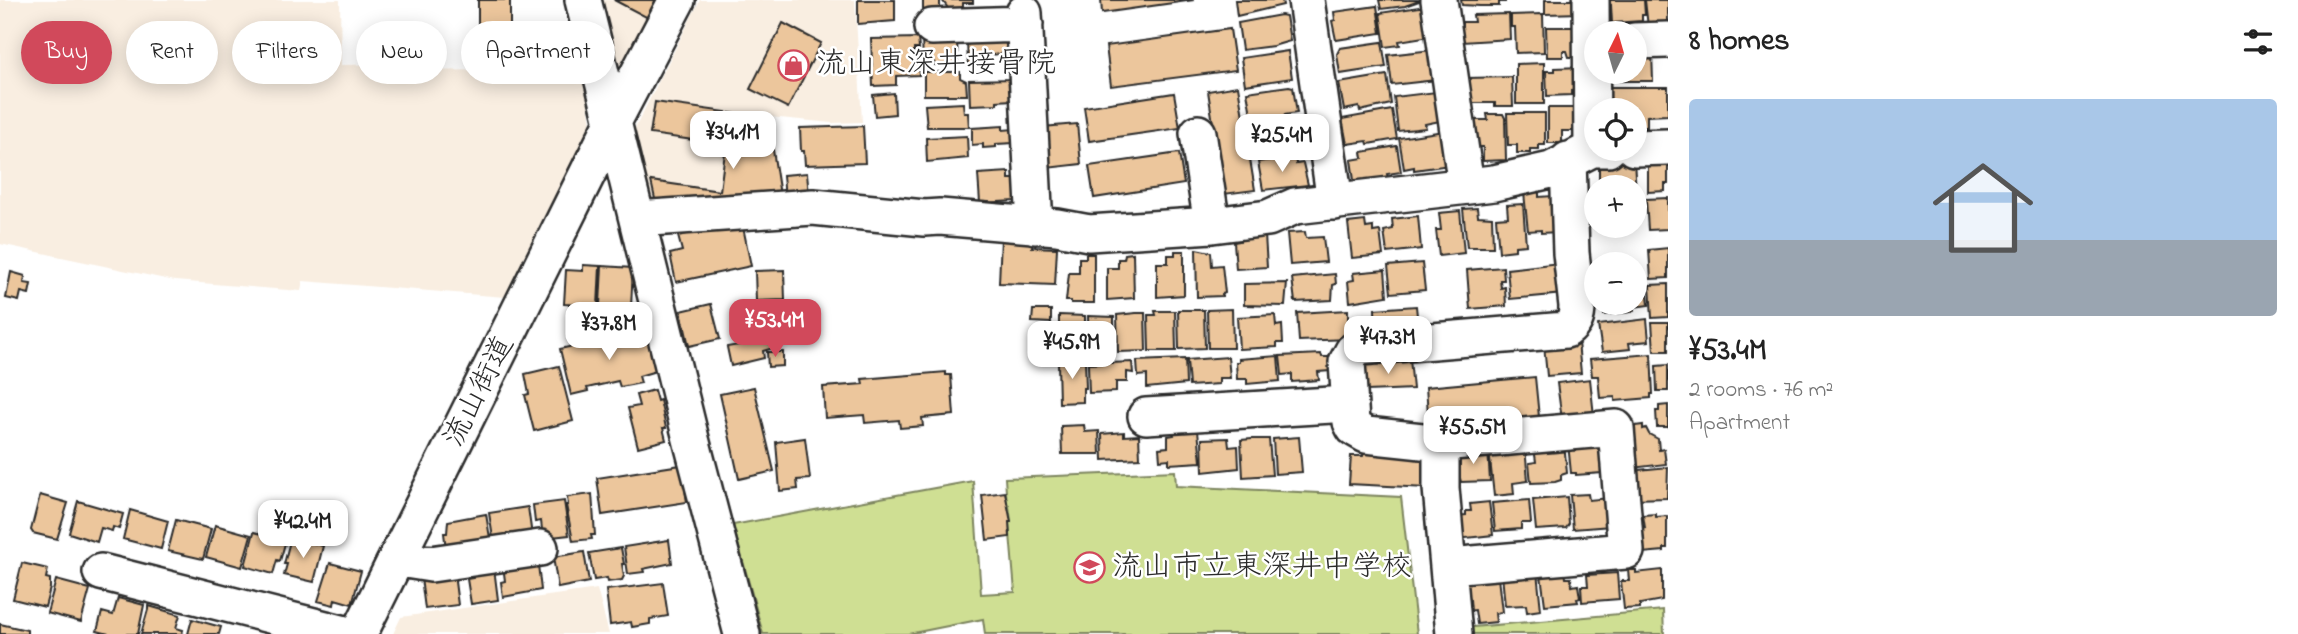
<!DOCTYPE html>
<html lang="en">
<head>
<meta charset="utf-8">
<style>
  body { margin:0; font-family:"Indie Flower","Klee One",sans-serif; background:#f2f2f2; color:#222; height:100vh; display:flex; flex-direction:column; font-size:26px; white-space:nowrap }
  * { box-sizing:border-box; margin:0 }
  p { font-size:23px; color:#767676 }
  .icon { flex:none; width:38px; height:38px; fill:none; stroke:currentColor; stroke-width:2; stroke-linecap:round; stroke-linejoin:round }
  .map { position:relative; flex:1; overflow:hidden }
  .details { display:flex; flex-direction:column; background:#fff; width:630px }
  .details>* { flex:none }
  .hud { position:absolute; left:21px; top:21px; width:665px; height:63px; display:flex; gap:14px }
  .needle { width:46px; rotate:5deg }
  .controls { position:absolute; left:1584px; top:21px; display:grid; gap:14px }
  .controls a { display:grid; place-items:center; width:63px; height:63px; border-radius:50%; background:#fff; box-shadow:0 4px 18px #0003; font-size:35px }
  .price { position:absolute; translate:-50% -60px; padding:0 16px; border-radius:14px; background:#fff; color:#222; font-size:23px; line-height:46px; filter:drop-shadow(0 2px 4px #0008) }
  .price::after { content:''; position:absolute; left:50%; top:42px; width:21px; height:16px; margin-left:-10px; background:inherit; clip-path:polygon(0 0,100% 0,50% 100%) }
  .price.active { background:#d1495b; color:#fff }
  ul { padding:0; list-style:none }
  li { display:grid; align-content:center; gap:14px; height:371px; padding:0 21px }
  li span { display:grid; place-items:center; height:217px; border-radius:7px; color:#555 }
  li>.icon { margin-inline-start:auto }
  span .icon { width:126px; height:126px; fill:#fffc; stroke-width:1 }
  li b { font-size:30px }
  h2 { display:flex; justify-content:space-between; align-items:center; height:84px; padding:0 21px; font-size:30px }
  .pill { padding:0 24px; border-radius:32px; background:#fff; box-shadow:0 4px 18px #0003; font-size:24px; line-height:63px }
  .pill.active { background:#d1495b; color:#fff }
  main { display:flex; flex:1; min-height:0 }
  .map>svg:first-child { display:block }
  .built { fill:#f9eee1 }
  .green { fill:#cfdf93; stroke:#7d855f; stroke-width:2 }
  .building { fill:#ecc69c; stroke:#2b2b2b; stroke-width:2 }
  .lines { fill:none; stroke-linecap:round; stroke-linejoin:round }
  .minor-casing { stroke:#2b2b2b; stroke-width:40 }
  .minor { stroke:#fff; stroke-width:35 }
  .labels { text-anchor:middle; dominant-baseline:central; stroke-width:5; stroke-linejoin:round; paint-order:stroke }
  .poi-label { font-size:30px; fill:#2b2b2b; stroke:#fff; text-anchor:start }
  .street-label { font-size:30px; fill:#2b2b2b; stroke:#fff }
</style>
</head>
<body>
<main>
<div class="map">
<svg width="1668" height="634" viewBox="0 0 1668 634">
  <rect width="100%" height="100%" fill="#fff"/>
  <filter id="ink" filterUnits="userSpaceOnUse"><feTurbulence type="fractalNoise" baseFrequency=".0143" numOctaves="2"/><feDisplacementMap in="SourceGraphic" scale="14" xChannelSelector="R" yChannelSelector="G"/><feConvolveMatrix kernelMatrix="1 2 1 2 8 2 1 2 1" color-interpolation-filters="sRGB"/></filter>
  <g filter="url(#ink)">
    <path class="built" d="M0,0H340L341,65L396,64L398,71L583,69L591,124L505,297L303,281L301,291L175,281L0,244Z
      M597,0H659L626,65L613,66Z
      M700,0H855L862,122L832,123L769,117L783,203L650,210L631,136Z
      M597,589L609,634H393L401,617Z"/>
    <path class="green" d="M1175,471L1176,486L1401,497L1417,634H985L983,619L908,634H763L733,525L973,481L981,594L1015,592L1009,522L1011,521L1009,506H1007L1005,478Z
      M1663,610L1664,634H1463L1462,628Z"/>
    <path class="building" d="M478,0H510V41L478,40Z
      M614,0H657L648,18Z
      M858,0H895V21L858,24Z
      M923,0H940V10H923Z
      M942,0H973V3H963V8H948Z
      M1101,0H1194L1102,13Z
      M1235,0H1282L1283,5L1237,16Z
      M1379,0H1419V1L1405,6L1381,9Z
      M1461,0H1505V2H1499V6H1480L1462,5Z
      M1545,0H1580L1581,13L1545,14Z
      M1605,0H1644L1645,15H1642V21L1612,23L1611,5L1605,6Z
      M1645,0H1668V23L1648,27Z
      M1377,6L1381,33L1336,40L1332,21L1335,20L1334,12Z
      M1426,6L1430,36L1399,41L1400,45L1385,47L1380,13Z
      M1509,14L1510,39L1462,42V22H1474L1473,15Z
      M1543,14L1544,52L1516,53L1515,27H1511V15Z
      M1281,15L1286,16L1290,41L1273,46L1242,50L1238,23Z
      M783,23L821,43L788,108L750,89Z
      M1546,27H1580L1581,57H1569L1567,51H1563V57H1547Z
      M1230,29L1236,70L1111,86L1106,46Z
      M918,38L919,49H914V56H918L919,75L896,76V85L873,86L871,39Z
      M922,38L957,40L958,64L935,65L934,62H923Z
      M1006,39V53L985,56V66H968L967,40Z
      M1382,42L1386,67L1340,74L1337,54L1340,48Z
      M546,45H562V67H546Z
      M1432,50L1436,80L1392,85L1388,55Z
      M1288,51L1292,78L1245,85L1241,58Z
      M1634,52H1652L1653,81H1619L1618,78H1616V72H1634Z
      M1544,63V104H1516V64Z
      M1581,67V90L1571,91V95L1547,96L1546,71H1555V68Z
      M924,72H960V78L966,81L967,95H924Z
      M1387,75L1391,104L1360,111L1359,107L1344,110L1339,83Z
      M1512,77L1513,106H1495V103H1467L1466,78Z
      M1015,79L1012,100L997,101V104L970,105L969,80Z
      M1238,86L1255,190L1224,194L1208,91Z
      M1289,86L1293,87L1297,113L1285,115L1282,119L1267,122L1263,119L1252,120L1247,92Z
      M1605,87H1668V115L1647,116V127H1634V110H1605Z
      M1436,92L1440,121L1425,124L1426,128L1398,131L1394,97Z
      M894,93L895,114L875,116L873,95Z
      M1174,93L1180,128L1089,141L1084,107Z
      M655,102L726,112L722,144L650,134Z
      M963,103L964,113H968L969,127H927L925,105Z
      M1548,108H1582L1583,127H1572V131H1562V143H1548Z
      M1392,110L1397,139L1368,144L1367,141L1347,144L1342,119Z
      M730,113L768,119L769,149L773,150L781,202L657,208L651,181L720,191Z
      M1507,113H1545V145H1539V149H1530V153H1517V145H1508Z
      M1487,114H1503L1505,118L1506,160L1483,161V147H1475V120H1488Z
      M1298,121L1302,147L1257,154L1253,128Z
      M1077,124L1081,164L1047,168L1043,127Z
      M863,126L865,163L805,165L804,151H801L800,128Z
      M1003,126V130L1014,129V143L996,144V147L983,148V144L972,145V128Z
      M1444,131L1450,165L1414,170V167L1404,169L1399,138Z
      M967,136L968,158L927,162L926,138Z
      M1397,146L1401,172L1387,174L1389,182L1355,187L1351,160L1363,158L1362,152Z
      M1179,153L1184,184L1094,198L1089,166Z
      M1295,156L1296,164L1303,163L1308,185L1263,190L1258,162Z
      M1634,160L1636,193H1634V187H1599V161Z
      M1648,160H1668V184H1665V191L1648,192Z
      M1009,172V179H1017L1018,197H1015V201L980,203L978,174Z
      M807,173L809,196L785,199L783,175Z
      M1539,192V197L1553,196L1557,232L1541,233V230L1528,231L1524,193Z
      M1668,198V229L1648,230L1646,199Z
      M1523,204L1526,245L1515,246V250L1499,252L1496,218L1508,217L1507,205Z
      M1477,208L1478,216L1492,217L1493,247H1467L1463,209Z
      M1460,211L1464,253L1439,256L1436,230H1441L1439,213Z
      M1418,216L1421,249L1387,253L1384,231L1393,229L1392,219Z
      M1365,221L1366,228L1373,227V232L1380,231L1383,255L1352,258L1348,223Z
      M742,222L751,266L676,282L670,254L682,251L678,236Z
      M1305,232L1306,238L1323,237L1326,262L1290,265L1287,233Z
      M1265,235L1267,267L1236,269L1234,242L1240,241V237Z
      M1001,238L1033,239L1032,247L1057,248L1055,285L999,283Z
      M1668,248V278L1651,279L1649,250Z
      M1196,249L1211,252L1212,266L1222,265L1225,293L1222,294V296L1197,297Z
      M1175,251H1184V295L1157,297V263H1168V255H1175Z
      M1133,253L1134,298L1107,300V268H1118V259H1124L1125,254Z
      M1086,254H1094V303H1071V301H1066L1069,273H1079V258H1086Z
      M1422,263L1425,290L1391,293L1388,266Z
      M1559,263L1563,294L1510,299L1507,269Z
      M583,265L600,266L598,306L564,304L566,270L583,271Z
      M602,266L633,268L631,307L600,305Z
      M1503,267L1504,280H1500L1501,288L1505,287L1506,306L1470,309L1467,270Z
      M784,270L785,300L756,301L755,271Z
      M1385,270L1387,296L1350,302L1348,281L1354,280L1353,273Z
      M11,272L25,276L24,283L31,284L29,294L21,292L19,301L6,298Z
      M1335,274L1336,284L1333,285L1332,300L1295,302L1292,278Z
      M1287,283L1285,306L1244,305V284Z
      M1668,284V317L1652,318L1650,285Z
      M1647,285L1649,305L1634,307V310L1631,312L1604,315V311L1599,310L1598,303H1634V287Z
      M711,304L720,339L689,346L681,311Z
      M1416,306L1417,316H1414L1415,331L1376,333L1375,309Z
      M1232,309L1233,348H1208L1207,310Z
      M1033,310H1051V323L1032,322Z
      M1178,310H1204L1205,348L1179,349Z
      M1348,310V339L1299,341L1297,313Z
      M1155,311H1175L1176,351H1149L1148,315H1156Z
      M1136,313H1145L1146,351L1118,352L1117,315Z
      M614,315L615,331H607V334L583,335L582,316Z
      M1059,315L1085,316V352L1059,353Z
      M1275,315L1276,326L1282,325L1283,343H1277V347L1239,349L1237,317Z
      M1088,316L1114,317V353L1089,354Z
      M1647,319L1649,341L1629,343L1630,349L1602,352L1598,325Z
      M1652,322H1668V351H1654Z
      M767,324L773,348L763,351L764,358L731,366L727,347L739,345L736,331Z
      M647,329L656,371L639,376L641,383L620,387L618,381L587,388L588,391L571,395L560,349Z
      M1578,342L1581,373L1547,376L1544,345Z
      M767,352H783V366L768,367Z
      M1321,354L1322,357H1329L1330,371L1318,372L1319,380L1292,382V374L1282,375L1280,356Z
      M1651,354L1653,394H1651V398L1615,401V397L1600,398L1598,376H1592L1590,359Z
      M1278,356L1280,381L1247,384V379H1237L1236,362H1239V359Z
      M1228,357L1230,378H1219V384L1189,386L1187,360Z
      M1185,359L1186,384L1147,388V375L1138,376L1137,361Z
      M1410,359L1413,389L1367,391L1366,382L1361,383L1365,363Z
      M1085,361L1086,388H1083V402L1059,403L1058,362Z
      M1132,362L1133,373L1127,372V382H1116V392L1089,393L1088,364Z
      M1668,365V391H1657L1656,366Z
      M559,366L573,421L534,431L525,395L529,394L525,374Z
      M946,372V375H951L954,415L922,418L923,426L900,428L899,420L865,423L864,415L825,418L823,387L863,384L862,379Z
      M1535,377L1539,417L1429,427L1426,387Z
      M1590,379L1594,416L1562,420L1557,383Z
      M754,387L774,471L739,479L720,394Z
      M654,390L657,401L660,400L666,428H663L666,440L638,447L628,408L639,406L636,395Z
      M1668,405V427H1657L1656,411H1659V406Z
      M1084,425L1085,432L1099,431L1100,454H1062L1061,426Z
      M1643,425V429L1646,428L1649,434L1658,439L1659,450L1664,449L1666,464L1632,468L1627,427Z
      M1198,430L1201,462L1169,464V459L1160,460L1159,448L1168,447V436L1174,435L1173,431Z
      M1124,432V436L1139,435L1140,458L1103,460L1102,434Z
      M1299,437L1302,472L1275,474L1273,439Z
      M805,438L810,479L797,480L798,489L780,491L776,442Z
      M1228,438L1229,447L1238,446L1239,468L1203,472L1202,439Z
      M1252,439H1269L1272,475L1243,477L1241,440Z
      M1564,443L1567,473L1561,475V480L1555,482L1531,483L1529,463L1536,462L1534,447Z
      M1568,443L1603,445L1605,470L1601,471L1602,473L1576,475V473H1571Z
      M1525,447L1528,481L1513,483L1514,494L1494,496L1489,450Z
      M1488,450L1490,481L1461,482L1460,478H1454L1457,452Z
      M1364,451L1416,454L1415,459L1429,460L1427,488L1349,484L1351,456H1363Z
      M681,465L687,502L602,515L597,478Z
      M1668,467L1667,498L1633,499L1629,471Z
      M1005,492L1011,522H1009L1010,537L987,540L982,495Z
      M592,494L595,535H591L592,539L573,541L566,505H568L567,497Z
      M1588,494L1589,500L1609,498L1611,526L1573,529L1570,495Z
      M40,495L68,503L57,539L33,533L31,530Z
      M1567,497L1569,524L1566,528L1536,530L1533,500Z
      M1529,500L1531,523H1521V529L1495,531L1492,503Z
      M78,501L123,514L119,529L113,527L112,531L101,528L97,542L69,533Z
      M564,501L569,535L543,538L541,521L535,522L533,505Z
      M1489,502L1493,535L1457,539L1454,516L1466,515V511H1471L1470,504Z
      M528,507L532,536L493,538L489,513Z
      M130,510L168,521L161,549L123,539Z
      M486,514L491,544L446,549L444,533H447L448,521Z
      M1656,514V517L1667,516V548H1664V551L1642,553L1635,529L1645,528L1643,515Z
      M176,520L211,529L203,559L168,551Z
      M215,525L251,535L242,567L206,557Z
      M254,532L286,540L280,561L277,560L273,574L245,566Z
      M291,537L323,546L314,582L284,575L287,564H284Z
      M669,540L672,563L643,569L644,572L628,574L624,547Z
      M621,548L624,564H622L624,576L622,580L608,582L607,578L594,580L589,553Z
      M584,552L589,582L558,588L553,557Z
      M22,563L48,569L46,578L50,579V588L45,607L13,599Z
      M330,563L361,571L352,604L335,599L334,605L318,601Z
      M503,565H538L541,590L503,597L501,582L505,581Z
      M494,568L498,600L471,604L467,579L473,578L472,571Z
      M1628,570H1636V573L1662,570V600L1640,604V608L1624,609L1621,581H1629Z
      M1537,572L1541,610L1527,612L1526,605L1505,606L1502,575Z
      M1565,572L1566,578H1571L1572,586L1578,585L1580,598L1577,599L1578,602L1545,605L1541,575Z
      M1617,573L1619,599L1582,602L1581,586H1588L1587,575Z
      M454,574L458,605L425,609L421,578Z
      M1498,578L1502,612L1495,613L1496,622L1477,624L1475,610L1465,611L1462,583Z
      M56,580L90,589L81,622L47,613Z
      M663,583L668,616L650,619V624L632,627L631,622L610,625L606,590Z
      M118,598L144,605L138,634H109L97,631L102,612L113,615Z
      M149,606L180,615L176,628L183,630L182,634H141Z
      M192,619L221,627L219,634H188Z
      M0,624L27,630V634H0Z"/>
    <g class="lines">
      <defs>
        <path id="minor" d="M583,0L691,439L742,634
          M1306,0L1335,202
          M1439,0L1466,186
          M1591,0L1592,149
          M1024,13L1035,226
          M932,27L1025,24
          M1634,41L1668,40
          M1198,133L1212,225
          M1634,148L1668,147
          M637,219L813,207L924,218L940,217L1057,227L1089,233L1212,225L1268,218L1295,206L1494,183L1551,170L1592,149H1608
          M1146,416L1349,404
          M1441,443V488L1454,634
          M399,554L412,561L431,564L540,548
          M1449,566L1626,551L1616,428L1441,443L1366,435L1354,428L1351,422L1347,362L1353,351L1360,347L1566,330C1575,323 1577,317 1577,306L1571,253L1568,160
          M101,572L345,634
          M359,634L613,122L677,0"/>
      </defs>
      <use href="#minor" class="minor-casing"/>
      <use href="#minor" class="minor"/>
    </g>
  </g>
  <defs>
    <symbol id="shop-ring" viewBox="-11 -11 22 22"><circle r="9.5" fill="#fff" stroke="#d1495b" stroke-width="1.5"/><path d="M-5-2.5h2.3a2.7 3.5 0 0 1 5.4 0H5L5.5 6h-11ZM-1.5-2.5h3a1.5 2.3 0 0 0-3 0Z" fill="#d1495b"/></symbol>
    <symbol id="school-ring" viewBox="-11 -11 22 22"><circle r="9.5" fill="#fff" stroke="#d1495b" stroke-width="1.5"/><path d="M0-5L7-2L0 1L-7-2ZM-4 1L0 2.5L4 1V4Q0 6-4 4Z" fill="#d1495b"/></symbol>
  </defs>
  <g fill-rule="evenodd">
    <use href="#shop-ring" x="776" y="48" width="35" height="35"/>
    <use href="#school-ring" x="1072" y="550" width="35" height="35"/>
  </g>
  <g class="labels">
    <g class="poi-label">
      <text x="816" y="65">流山東深井接骨院</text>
      <text x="1112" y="568">流山市立東深井中学校</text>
    </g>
    <g class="street-label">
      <text transform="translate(480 392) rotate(-63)">流山街道</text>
    </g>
  </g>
</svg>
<div class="controls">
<a><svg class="needle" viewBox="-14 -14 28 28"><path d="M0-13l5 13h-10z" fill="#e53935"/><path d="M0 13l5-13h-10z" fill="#767676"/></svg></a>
<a><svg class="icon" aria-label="locate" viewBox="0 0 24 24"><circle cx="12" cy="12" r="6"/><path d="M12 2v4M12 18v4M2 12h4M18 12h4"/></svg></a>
<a>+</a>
<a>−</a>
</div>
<b class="price" style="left:733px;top:171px">¥34.1M</b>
<b class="price" style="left:1282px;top:174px">¥25.4M</b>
<b class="price active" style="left:775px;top:359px">¥53.4M</b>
<b class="price" style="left:609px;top:362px">¥37.8M</b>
<b class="price" style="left:1388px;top:376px">¥47.3M</b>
<b class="price" style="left:1072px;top:381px">¥45.9M</b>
<b class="price" style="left:1473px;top:466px">¥55.5M</b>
<b class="price" style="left:303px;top:560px">¥42.4M</b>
<div class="hud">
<a class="pill active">Buy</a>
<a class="pill">Rent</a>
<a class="pill">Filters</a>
<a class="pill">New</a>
<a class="pill">Apartment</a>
</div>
</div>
<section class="details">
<h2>8 homes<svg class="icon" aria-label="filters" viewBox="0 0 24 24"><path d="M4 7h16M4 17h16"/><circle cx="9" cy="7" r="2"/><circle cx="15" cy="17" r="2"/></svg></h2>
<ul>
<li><span style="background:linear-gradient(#a9c7e8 65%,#9aa5b1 0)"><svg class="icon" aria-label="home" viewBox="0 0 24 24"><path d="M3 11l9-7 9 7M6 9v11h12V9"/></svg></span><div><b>¥53.4M</b><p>2 rooms · 76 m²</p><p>Apartment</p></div></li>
</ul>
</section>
</main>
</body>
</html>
